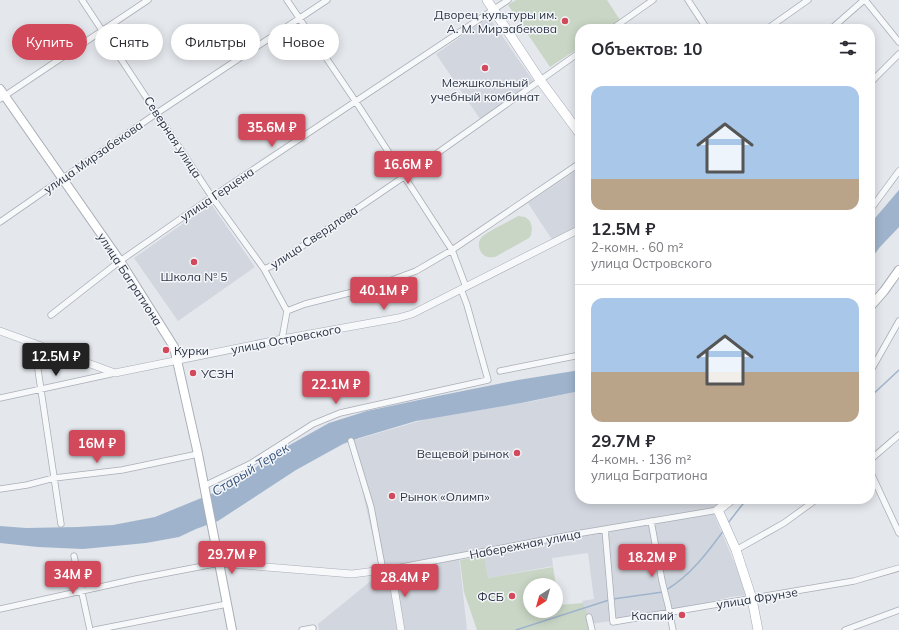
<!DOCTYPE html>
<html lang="ru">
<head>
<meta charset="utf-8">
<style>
  body { margin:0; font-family:Mulish,sans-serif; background:#f7f7f7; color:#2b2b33; height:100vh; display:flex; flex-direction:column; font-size:15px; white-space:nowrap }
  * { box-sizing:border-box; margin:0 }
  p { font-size:13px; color:#7c7c81 }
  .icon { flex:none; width:22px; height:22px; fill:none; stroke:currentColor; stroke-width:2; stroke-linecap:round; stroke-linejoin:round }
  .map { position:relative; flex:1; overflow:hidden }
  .details { position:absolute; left:575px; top:24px; width:300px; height:480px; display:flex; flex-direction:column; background:#fff; border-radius:16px; box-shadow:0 2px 10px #0003 }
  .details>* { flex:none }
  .hud { position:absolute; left:12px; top:24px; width:380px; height:36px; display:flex; gap:8px }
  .needle { width:26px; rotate:217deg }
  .buttons { position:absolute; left:523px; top:578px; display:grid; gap:8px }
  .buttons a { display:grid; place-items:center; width:40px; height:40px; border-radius:50%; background:#fff; box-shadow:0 2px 10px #0003; font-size:20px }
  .price { position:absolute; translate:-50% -34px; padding:0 9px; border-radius:4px; background:#d1495b; color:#fff; font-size:13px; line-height:26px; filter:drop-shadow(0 1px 2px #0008) }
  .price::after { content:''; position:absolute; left:50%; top:24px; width:12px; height:9px; margin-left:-6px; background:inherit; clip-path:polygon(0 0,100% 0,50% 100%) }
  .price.current { background:#222; color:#fff }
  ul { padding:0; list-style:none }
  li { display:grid; align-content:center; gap:8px; height:212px; padding:0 16px }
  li+li { border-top:1px solid #e1e1e2 }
  li span { display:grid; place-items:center; height:124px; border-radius:12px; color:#555 }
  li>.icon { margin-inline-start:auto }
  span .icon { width:72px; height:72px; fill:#fffc; stroke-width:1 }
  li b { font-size:17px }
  h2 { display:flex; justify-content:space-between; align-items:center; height:48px; padding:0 16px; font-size:17px }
  .tag { padding:0 14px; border-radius:18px; background:#fff; box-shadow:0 2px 10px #0003; font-size:14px; line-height:36px }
  .tag.current { background:#d1495b; color:#fff }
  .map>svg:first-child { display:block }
  .built { fill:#d2d6de }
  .green { fill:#c9d6c5 }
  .water { fill:#9fb4cc }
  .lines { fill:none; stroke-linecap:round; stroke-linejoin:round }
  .stream { stroke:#9fb4cc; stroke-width:1.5 }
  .minor-casing { stroke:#a9aeb7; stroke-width:7 }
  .tertiary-casing { stroke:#a9aeb7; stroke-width:8 }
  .secondary-casing { stroke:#a9aeb7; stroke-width:10 }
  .primary-casing { stroke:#a3abb8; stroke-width:10 }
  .minor { stroke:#f7f8fa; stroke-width:5.5 }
  .tertiary { stroke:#f7f8fa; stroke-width:7 }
  .secondary { stroke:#fff; stroke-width:8 }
  .primary { stroke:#fff; stroke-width:9 }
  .poi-dot { fill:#d1495b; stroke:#f4f6f9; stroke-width:1.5 }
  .labels { text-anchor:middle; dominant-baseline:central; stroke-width:3; stroke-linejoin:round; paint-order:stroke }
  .poi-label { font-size:12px; fill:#2b3445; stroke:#f4f6f9; text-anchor:end }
  .street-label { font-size:12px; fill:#2b3445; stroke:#f4f6f9 }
  .water-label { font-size:13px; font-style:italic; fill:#34527a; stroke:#f4f6f9 }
</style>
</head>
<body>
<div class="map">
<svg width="899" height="630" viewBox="0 0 899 630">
  <rect width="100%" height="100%" fill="#e4e7ec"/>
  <path class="built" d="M489,17L534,82L480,119L436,54Z
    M580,168V227L553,241L528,203Z
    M211,204L255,267L178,321L134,258Z
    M580,391V499H721L718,510L713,512L748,595L730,597L670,612L591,624L582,601L594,599L588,553L552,558L553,566L488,578L483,552L459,557L467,630H319L318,624L383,571L378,551H376L351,441L430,418L534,401Z"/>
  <path class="green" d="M516,0H607L620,20L607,29H580V47L550,67L508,5Z
    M518,216L525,217L530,221L532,228L531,235L529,238L495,257C489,258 484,257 481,252C478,247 478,241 482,237C488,231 510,221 518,216Z
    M484,556L488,578L553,567L556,585H530V611H556V585L559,605L583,603L590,621L591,630H477L464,592L460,560Z"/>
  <path class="water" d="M899,190V227L880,247L870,260V224Z
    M580,370V391L521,403L416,421L359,438L343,444L296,470L218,521L196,529L179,537L146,543L83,549L38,547L0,543V526L26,528L78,527L113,525L155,517L216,492L244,477L270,456L329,423L367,411L433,397L518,380Z"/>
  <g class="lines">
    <path class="stream" d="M870,397L899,370
      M728,523L742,505L749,499
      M666,590C690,576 708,552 724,530
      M613,599L663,592
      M516,630L609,600"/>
    <defs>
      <path id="minor" d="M82,0L212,197L264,269L287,311L282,339
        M287,0L356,102L452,250L466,287
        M688,0L707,29
        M865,0L899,42
        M612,29L653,0
        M767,29L808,0
        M831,29L864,0
        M870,83L899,54
        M0,99L148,0
        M870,210L899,171
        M0,222L157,113L327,0
        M264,269L276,264L405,176L580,52
        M287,311L305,304L373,287L416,271L452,250L580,163
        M51,315L120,261L212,197L508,0
        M34,343L61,524
        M500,371L580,355
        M870,372L899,321
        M0,398L115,373
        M351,441L371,507L383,571
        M870,460L899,435
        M870,471L899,533
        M204,486L250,464L313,424L340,413L488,380L467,305L461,289
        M0,489L27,485L54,478L122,470L198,454
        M651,521L662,581L668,605L673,630
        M605,529L613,622L854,581L899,568
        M736,550L784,523L817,499
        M74,556L90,630
        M391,569L576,534L718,510
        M0,609L136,579L219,563
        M589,617L592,630
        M95,630L227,604
        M302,630L313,628
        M845,630L899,610"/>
      <path id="tertiary" d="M0,331L115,373L282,339L398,318L412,314L580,229
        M219,563L352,574L391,569L401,630"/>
      <path id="secondary" d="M0,89L120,261L174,347L198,454L232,630
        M870,307L884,291L899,270"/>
      <path id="primary" d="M487,0L540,80L580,134
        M732,499L718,510L736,550L752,599L758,630"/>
    </defs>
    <use href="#minor" class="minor-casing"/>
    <use href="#tertiary" class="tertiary-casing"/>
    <use href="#secondary" class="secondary-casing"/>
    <use href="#primary" class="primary-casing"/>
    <use href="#minor" class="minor"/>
    <use href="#tertiary" class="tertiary"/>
    <use href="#secondary" class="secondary"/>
    <use href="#primary" class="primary"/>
  </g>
  <g class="poi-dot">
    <circle cx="565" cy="21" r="4"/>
    <circle cx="485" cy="68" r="4"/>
    <circle cx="194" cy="262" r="4"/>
    <circle cx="166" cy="350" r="4"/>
    <circle cx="193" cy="373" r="4"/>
    <circle cx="517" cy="453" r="4"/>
    <circle cx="392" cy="496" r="4"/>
    <circle cx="512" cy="596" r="4"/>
    <circle cx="682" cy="615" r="4"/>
  </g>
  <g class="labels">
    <g class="poi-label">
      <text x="557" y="14">Дворец культуры им.<tspan x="557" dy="14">А. М. Мирзабекова</tspan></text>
      <text x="485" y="82" text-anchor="middle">Межшкольный<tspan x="485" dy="14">учебный комбинат</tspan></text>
      <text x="194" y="276" text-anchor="middle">Школа № 5</text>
      <text x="174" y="350" text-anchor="start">Курки</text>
      <text x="201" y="373" text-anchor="start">УСЗН</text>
      <text x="509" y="453">Вещевой рынок</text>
      <text x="400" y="496" text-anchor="start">Рынок «Олимп»</text>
      <text x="504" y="596">ФСБ</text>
      <text x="674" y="615">Каспий</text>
    </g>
    <g class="street-label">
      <text transform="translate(173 137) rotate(57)">Северная улица</text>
      <text transform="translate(93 157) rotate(-35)">улица Мирзабекова</text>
      <text transform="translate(217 194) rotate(-34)">улица Герцена</text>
      <text transform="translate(314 237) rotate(-34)">улица Свердлова</text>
      <text transform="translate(130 279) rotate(57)">улица Багратиона</text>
      <text transform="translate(286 339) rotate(-11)">улица Островского</text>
      <text transform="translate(525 544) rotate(-11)">Набережная улица</text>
      <text transform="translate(757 598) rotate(-9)">улица Фрунзе</text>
    </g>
    <g class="water-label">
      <text transform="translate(250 469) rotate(-32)">Старый Терек</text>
    </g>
  </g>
</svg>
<div class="buttons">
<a><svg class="needle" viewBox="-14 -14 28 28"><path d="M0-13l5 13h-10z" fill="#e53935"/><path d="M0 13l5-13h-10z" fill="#7c7c81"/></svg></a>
</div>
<b class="price" style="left:272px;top:148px">35.6M ₽</b>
<b class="price" style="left:408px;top:185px">16.6M ₽</b>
<b class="price" style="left:384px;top:311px">40.1M ₽</b>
<b class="price current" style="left:56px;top:377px">12.5M ₽</b>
<b class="price" style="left:336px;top:405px">22.1M ₽</b>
<b class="price" style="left:97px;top:464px">16M ₽</b>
<b class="price" style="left:232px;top:575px">29.7M ₽</b>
<b class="price" style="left:652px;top:578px">18.2M ₽</b>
<b class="price" style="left:73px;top:595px">34M ₽</b>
<b class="price" style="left:405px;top:598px">28.4M ₽</b>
<div class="hud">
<a class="tag current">Купить</a>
<a class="tag">Снять</a>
<a class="tag">Фильтры</a>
<a class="tag">Новое</a>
</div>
<section class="details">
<h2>Объектов: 10<svg class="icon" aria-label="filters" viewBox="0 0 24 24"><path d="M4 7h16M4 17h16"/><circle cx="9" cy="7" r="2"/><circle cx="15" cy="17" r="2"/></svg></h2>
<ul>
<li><span style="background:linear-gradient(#a9c7e8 75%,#b9a48a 0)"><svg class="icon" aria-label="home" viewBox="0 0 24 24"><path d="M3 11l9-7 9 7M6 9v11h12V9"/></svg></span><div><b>12.5M ₽</b><p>2-комн. · 60 m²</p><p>улица Островского</p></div></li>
<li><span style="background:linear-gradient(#a9c7e8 60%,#b9a48a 0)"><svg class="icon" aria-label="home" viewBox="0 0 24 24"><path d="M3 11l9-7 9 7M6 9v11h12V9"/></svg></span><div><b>29.7M ₽</b><p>4-комн. · 136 m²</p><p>улица Багратиона</p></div></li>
</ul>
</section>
</div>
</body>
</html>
